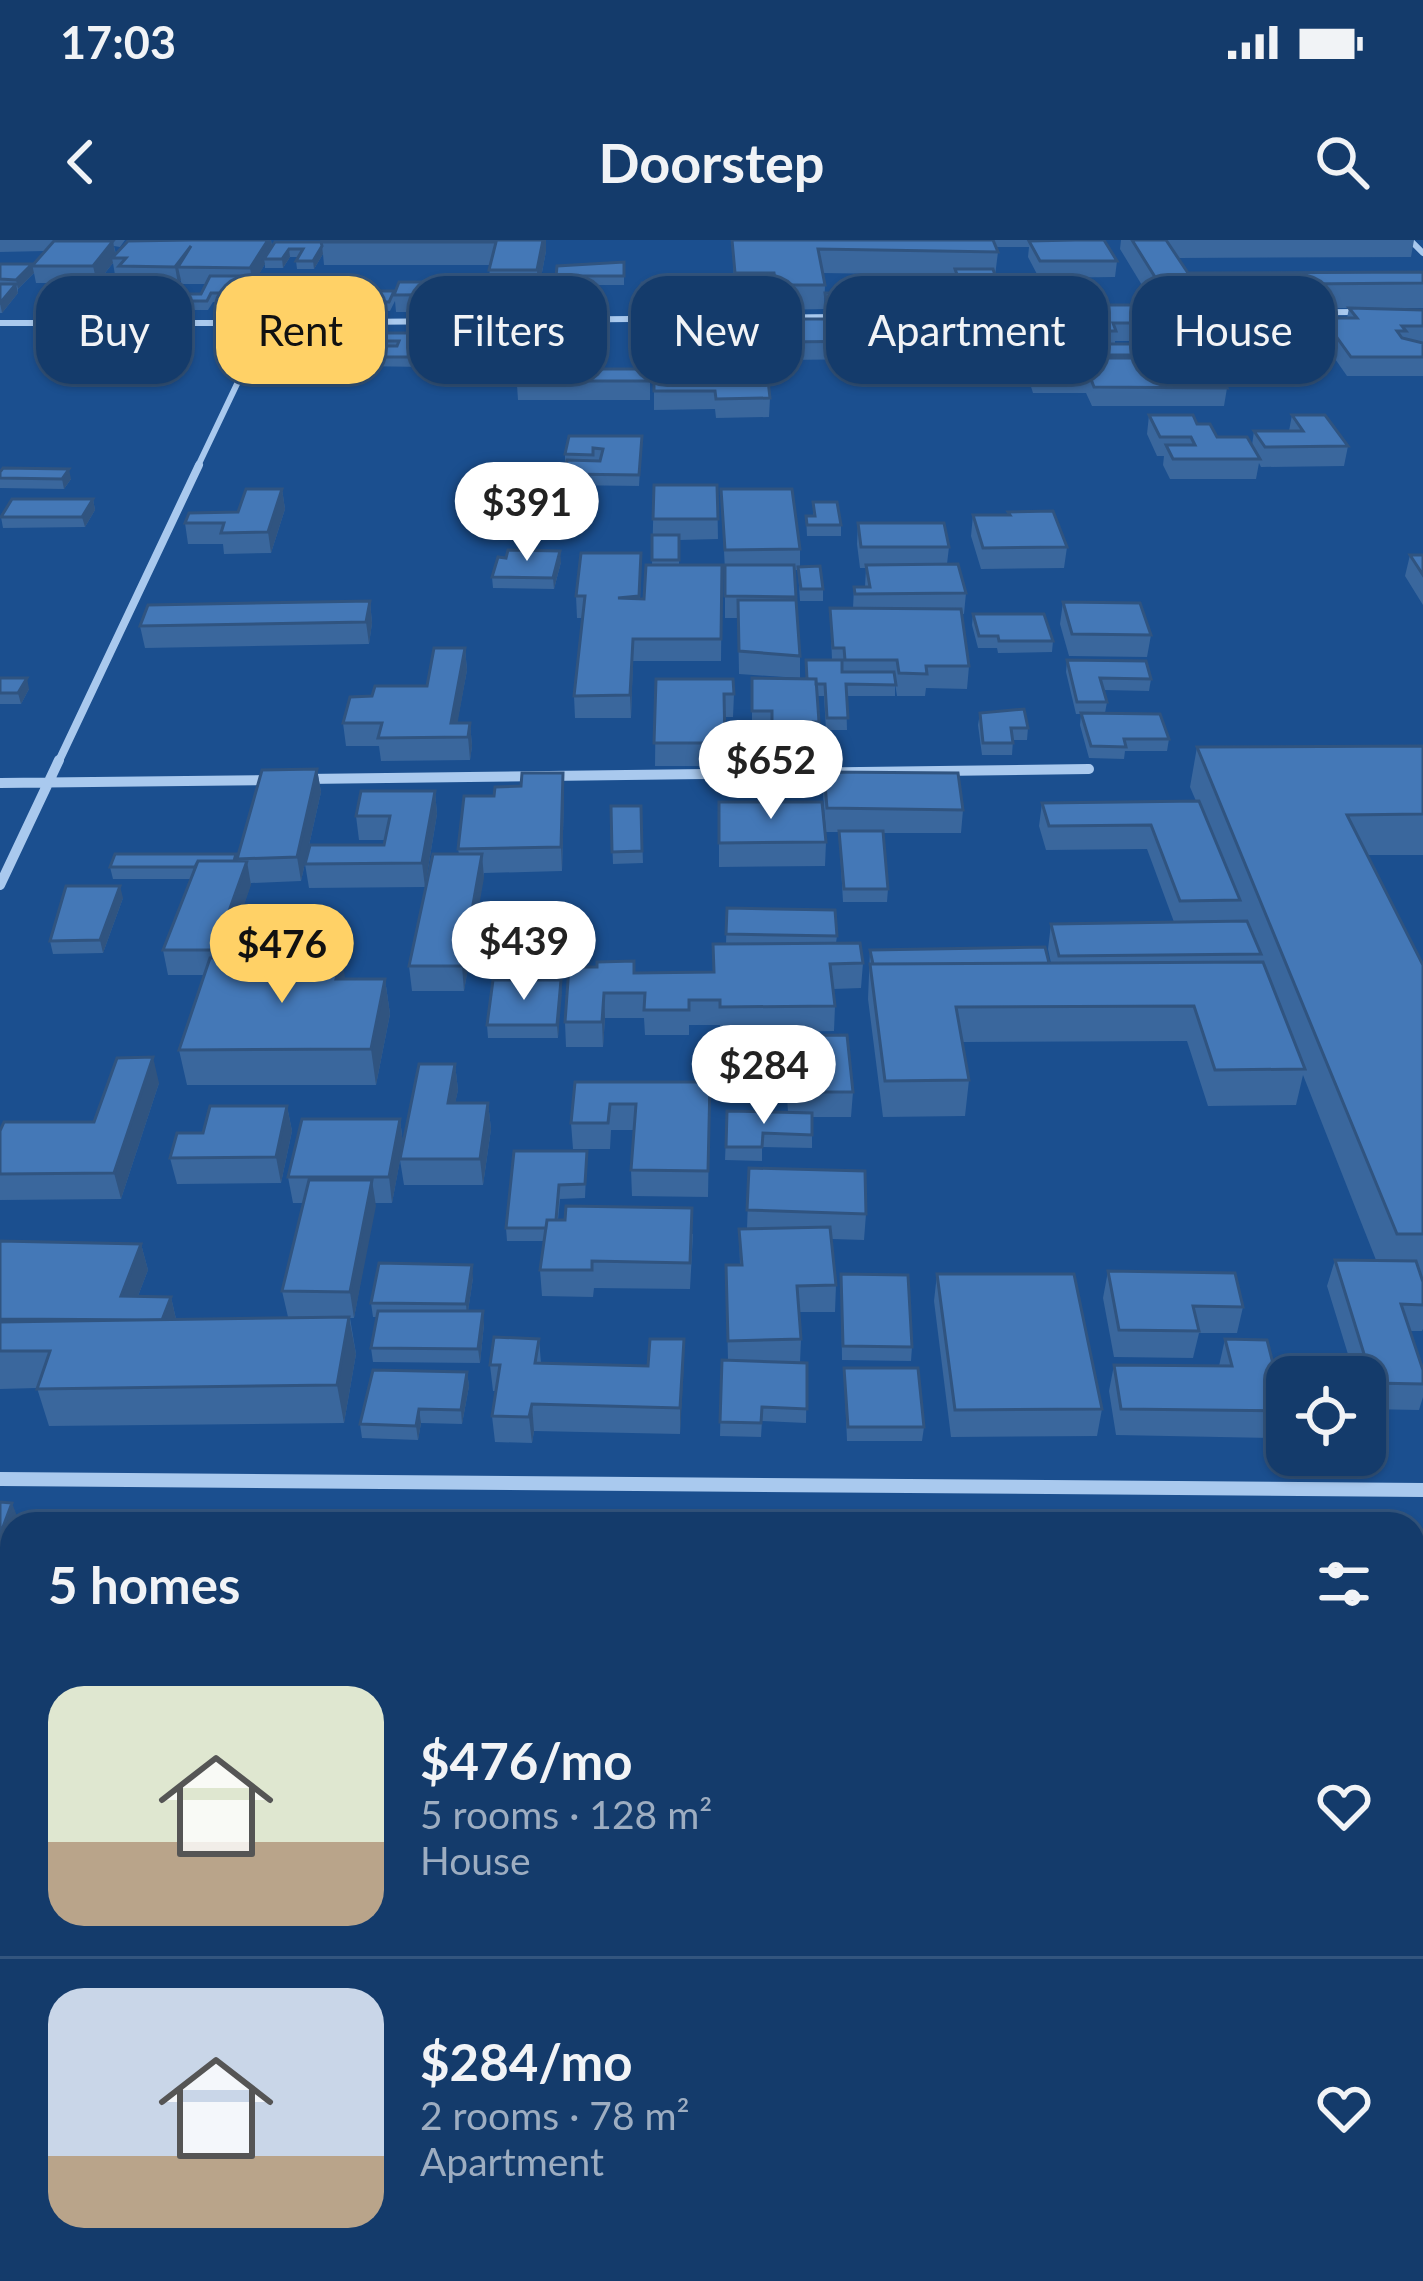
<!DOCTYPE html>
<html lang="en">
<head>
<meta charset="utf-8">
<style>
  body { margin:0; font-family:Lato,sans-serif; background:#1d4271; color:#f1f3f6; height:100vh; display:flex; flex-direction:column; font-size:45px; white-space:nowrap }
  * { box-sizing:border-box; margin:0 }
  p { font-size:39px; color:#9dadc1 }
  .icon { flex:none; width:66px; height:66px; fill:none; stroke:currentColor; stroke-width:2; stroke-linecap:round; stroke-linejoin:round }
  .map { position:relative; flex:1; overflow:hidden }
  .drawer { position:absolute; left:0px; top:1272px; width:1425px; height:771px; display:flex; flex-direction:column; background:#143b6b; border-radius:36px 36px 0 0; box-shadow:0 3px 9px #0004,0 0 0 3px #33557e }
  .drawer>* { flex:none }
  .hud { position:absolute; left:36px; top:36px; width:1353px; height:108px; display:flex; gap:24px }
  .tools { position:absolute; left:1266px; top:1116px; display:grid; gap:24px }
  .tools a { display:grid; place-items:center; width:120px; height:120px; border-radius:24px; background:#143b6b; box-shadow:0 3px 9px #0004,0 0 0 3px #33557e; font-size:60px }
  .price { position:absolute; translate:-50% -102px; padding:0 27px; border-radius:42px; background:#fff; color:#222; font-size:39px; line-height:78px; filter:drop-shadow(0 3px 6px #0008) }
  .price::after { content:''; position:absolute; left:50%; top:72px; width:36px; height:27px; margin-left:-18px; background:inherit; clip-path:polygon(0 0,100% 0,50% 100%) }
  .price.on { background:#ffd166; color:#111 }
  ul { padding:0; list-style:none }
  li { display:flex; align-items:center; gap:36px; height:300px; padding:0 48px }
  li+li { border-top:3px solid #33557e }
  li span { display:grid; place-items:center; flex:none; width:336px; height:240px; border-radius:36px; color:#555 }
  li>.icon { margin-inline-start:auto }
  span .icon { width:144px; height:144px; fill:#fffc; stroke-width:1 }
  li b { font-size:51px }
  h2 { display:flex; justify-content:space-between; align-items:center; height:144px; padding:0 48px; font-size:51px }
  .chip { padding:0 42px; border-radius:36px; background:#143b6b; box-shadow:0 3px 9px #0004,0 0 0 3px #33557e; font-size:42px; line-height:108px }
  .chip.on { background:#ffd166; color:#111 }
  .status { display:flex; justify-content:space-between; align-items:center; height:84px; padding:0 60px; background:#143b6b; direction:ltr }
  .status svg { height:33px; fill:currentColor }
  header { display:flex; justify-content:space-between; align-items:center; height:156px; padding:0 48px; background:#143b6b; font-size:54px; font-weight:700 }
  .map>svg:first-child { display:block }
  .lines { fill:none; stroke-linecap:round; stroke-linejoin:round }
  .minor-far4 { stroke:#a9c9ee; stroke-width:6 }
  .minor-far3 { stroke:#a9c9ee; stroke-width:8 }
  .minor-far2 { stroke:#a9c9ee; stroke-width:10 }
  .minor-far1 { stroke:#a9c9ee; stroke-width:14 }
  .minor { stroke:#a9c9ee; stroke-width:16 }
  .wall { fill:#3a679d }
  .shaded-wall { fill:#305480 }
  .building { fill:#4478b7; stroke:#305480; stroke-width:3 }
</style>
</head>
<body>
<div class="status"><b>17:03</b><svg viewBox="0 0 49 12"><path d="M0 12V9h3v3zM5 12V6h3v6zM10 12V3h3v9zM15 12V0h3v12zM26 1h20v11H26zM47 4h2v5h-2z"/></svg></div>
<header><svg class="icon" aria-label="back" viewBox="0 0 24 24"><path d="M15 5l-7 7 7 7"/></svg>Doorstep<svg class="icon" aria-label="search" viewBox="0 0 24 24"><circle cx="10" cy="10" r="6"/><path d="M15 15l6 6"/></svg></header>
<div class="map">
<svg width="1423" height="2041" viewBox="0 0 1423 2041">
  <rect width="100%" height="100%" fill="#1b4f8f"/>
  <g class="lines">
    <path class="minor-far4" d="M1410,0L1423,13
      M1172,73L1362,72
      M962,76L1068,74
      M524,80L942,76
      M350,82L468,81
      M0,83H266
      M197,228L266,83L300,82"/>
    <path class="minor-far3" d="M58,523L199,225"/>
    <path class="minor-far2" d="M305,539L1089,529
      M0,543L272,540
      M0,645L59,520"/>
    <path class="minor-far1" d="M0,1239L1423,1250"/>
    <path class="minor" d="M1413,1876H1423
      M0,1878H12
      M214,2041L215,2031"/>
  </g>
  <path class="wall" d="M0,0H125L120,7L114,6L116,14L192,0H271L272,6L321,2L322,0H546V11L538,54H535L534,68L538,85L530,129H650V160H518L517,145L481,146L479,127L485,95H455L454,77L455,72H396L395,61L390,71L361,70L363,86L358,98H348L349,112L345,121H274L272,102L290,70H271L269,61L312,50L301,68H340L339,61L394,51L489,42L490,25H324L323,14L314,29H297L296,21L298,17H290L283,28H265V24L254,42H271L273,51L261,71H240L239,62L249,45H243L233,62H213L208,70H156L155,61L201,54L206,44H181V40L178,44L122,43L121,35H115L113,23L102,37L117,46L103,63L52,65L50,56L63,43H36L34,33L18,49V53L2,73H0V24L32,26L45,11L0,12Z
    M732,0H1104L1117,21L1115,37L1039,38L1028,17L1029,7H996L998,12L995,36L1003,59V68L961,57L955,35L822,33L825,45L824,69L775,70L773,57H754V71H641L640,54L734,43Z
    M1121,0H1414L1411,17L1178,18L1188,33L1423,32V68H1360L1423,70V136H1347L1319,96L1323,78H1347L1349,68L1184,69L1192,83L1189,101H1115V104L1217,115L1215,125L1227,148L1224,166H1092L1086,153H1033L1028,137L1029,121H1025L1024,131H937L926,83L927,66L980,79L979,88H1011L1009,83L1010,65L1057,103L1056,118H1095L1096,109H1063L1053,82L1055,65H1154L1120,9Z
    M624,22V45H557V26Z
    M825,53L892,60V69H825Z
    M448,77L449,86L443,102L433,101L425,127L358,126L357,117L374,106L373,101L409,93Z
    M780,79L878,101L877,119L783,120Z
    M654,140L770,158L769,177L716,178L715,169L654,170Z
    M1149,175L1197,184L1217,197L1252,205L1254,191H1289L1292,175L1348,206L1344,226L1261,227L1259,223L1256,239H1170L1163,225L1164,216H1157L1147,194Z
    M642,196L639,246L565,245V214Z
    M0,232L71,239L64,249L0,248Z
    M654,245H717L718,299L679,300V325H722L721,421H633L631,478H575L574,456L583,378H577L576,356L641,334L640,359H644L652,325Z
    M282,249L285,269L271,313L224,314L223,304H188L185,283L238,272Z
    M721,249L800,309V327L823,349V361H800L798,330H794L800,416V438L739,434L738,378H725V331Z
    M93,259L95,270L85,287L3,288L1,277Z
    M813,262L841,285V296H807L806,276H813Z
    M1008,272L1067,307L1064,328L981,329L971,296L973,275H1008Z
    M858,283L949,307L947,324L966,353L964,374H962L969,426L967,449L926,448L925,456H897L895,443V456H846L847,490H826L824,456H817L818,505H772V494H752V438L806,439L832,420L830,368H853L854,347H865L866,328H860L857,304Z
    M1410,315H1423V365L1405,336Z
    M561,322L554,349L493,348L492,337Z
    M370,361L372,383L369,404L145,408L140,386Z
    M1063,362L1151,395L1147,417L1069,416L1060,384Z
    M973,374L1053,401L1052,412L998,413L997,408H978L972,385Z
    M465,408L467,430L457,483H470L472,506L470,520L381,521L379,506H346L343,483L372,456L427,446Z
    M1067,420L1151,439L1149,451L1104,450L1107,462L1105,473L1169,499L1167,511H1125L1124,519L1089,518L1080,485L1081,474H1076L1066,432Z
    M0,438L29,449L21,464H0Z
    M656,439L734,454L733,477H724L725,526H655Z
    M980,473L1028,488L1027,500H1013L1012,515H982L978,485Z
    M1423,506V615H1368L1423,725V1089L1422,1091H1410L1423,1130V1157L1419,1170L1365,1169V1137H1355L1327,1046L1335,1020H1376L1303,835L1296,865L1208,866L1187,801L962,802L969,840L965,876L883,877L868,759L870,710L1051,723L1048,709L1051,684L1174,682L1147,609L1046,610L1039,586L1042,563L1196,561L1190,547L1197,507Z
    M317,529L321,552L301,641L251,643L226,718L345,739H385L390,774L376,845H187L179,810L204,735H168L163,710L191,639H113L110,627L237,618Z
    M824,532L963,570L961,593H883L888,649L887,662H843L839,592H826L823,555Z
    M435,551L437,574L425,647L309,648L305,624L384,605L385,600H359L356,576Z
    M564,556L562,631L484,633L464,751H412L409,726L459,614L458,609Z
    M719,562L826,602L825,626L719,627Z
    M611,566H641L643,623L613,624Z
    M123,658L103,713L53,714L50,701Z
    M727,668L837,696L836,703L863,723L861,748L833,749L835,766L834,791L720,793V785H689V795H645L644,778H605L603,807H566L565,782L635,733L713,732L726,704Z
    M561,740L558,798H488L487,785Z
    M847,795L853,852L851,877H812V908L762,907V921L725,920L727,871L788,872L786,843H723V796Z
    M455,824L458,850L455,863H488L491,889L483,945H404L400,920L392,963H375L354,1078H350L356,1114L344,1183L49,1186L37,1148L0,1149V1001L141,1004L148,1030L138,1056L171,1057L176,1079L288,1077L282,1051L303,963H293L288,937L400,879L403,904Z
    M575,842H710L708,957L632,956L631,930L634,890H611L610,909H573L571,883Z
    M159,843L121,959L0,960V891L94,882Z
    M287,866L292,891L281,943L177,944L170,918L203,893Z
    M587,911L585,958L560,959L558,980L693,994L690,1049L594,1048L593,1057L542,1056L540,1030L544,1001H507L506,988Z
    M749,928L866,974L864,1000L832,999L836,1045L835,1072H799L801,1099L800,1123H807L806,1183L762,1181L761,1197L720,1196L722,1120L728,1121L726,1025H740L739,989H747Z
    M1108,1031L1243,1067L1237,1093H1199L1193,1118L1114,1117L1103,1058Z
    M841,1034L912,1107L911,1121L842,1120Z
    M937,1034L1102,1169L1097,1196L951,1197L934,1061Z
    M473,1038L468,1071L484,1084L480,1123L373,1122L371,1108L377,1077H373L371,1063Z
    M539,1099L541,1123L648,1126L684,1099L680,1194L534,1191L532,1203L495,1202L492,1176L496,1151H493L490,1125Z
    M1225,1099L1285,1171L1278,1198L1116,1195L1109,1151L1114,1125L1219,1126Z
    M844,1128L924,1187L922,1201H847Z
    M467,1132L469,1146L462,1184L421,1183L418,1200L362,1198L360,1184Z
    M1413,1416H1423V1563H1413Z
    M12,2031H146L144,2039H65Z"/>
  <path class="shaded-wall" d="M268,0H271L273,11L264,19L265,24L253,45L250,28Z
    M543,0H546V11L538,54L537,30Z
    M113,1L116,18H112L113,23L97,43L93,26Z
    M191,6L178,27L181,40L178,44L175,27Z
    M322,6L323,14L314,29L313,21Z
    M289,9L290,17L283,28L282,19Z
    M32,24L34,33L18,49L16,40Z
    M242,36L243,45L233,62L232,53Z
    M116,37L117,46L103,63L101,54Z
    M310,41L312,50L300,71L299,61Z
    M271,42L273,51L261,71L260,62Z
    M535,42L536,59L533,72L532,54Z
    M16,44L18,53L2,73L0,63Z
    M537,68L538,85L529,134L528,116Z
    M361,69L363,86L358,98L356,80Z
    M448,77L449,86L443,102L442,92Z
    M433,92V101L425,127L424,117Z
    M347,94L349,112L345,121L343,103Z
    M69,229L71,239L64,249L62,239Z
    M282,249L285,269L271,313L268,292Z
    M93,259L95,270L85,287L82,277Z
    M560,311L561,322L554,349L553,338Z
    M370,361L372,383L369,404L366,382Z
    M633,399V421L631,478L630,455Z
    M465,408L467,430L455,497L451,483Z
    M27,438L29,449L21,464L18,453Z
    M470,483L472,506L470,520L468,497Z
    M317,529L321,552L301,641L297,617Z
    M563,533L564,556L562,631L561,607Z
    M435,551L437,574L425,647L422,623Z
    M482,614L484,638L464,751L462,726Z
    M247,621L251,645L220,735L215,710Z
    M120,646L123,658L103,713L100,700Z
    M342,717L347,752L336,739Z
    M385,739L390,774L376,845L371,809Z
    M561,740L562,753L558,798L557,785Z
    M604,753L605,778L603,807L602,782Z
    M153,817L159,843L121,959L114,933Z
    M455,824L458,850L450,889L448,863Z
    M488,863L491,889L483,945L480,919Z
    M287,866L292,891L281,943L276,917Z
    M400,879L403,905L392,963L389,937Z
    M372,940L376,966L354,1078L350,1052Z
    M141,1004L148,1030L128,1082L121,1056Z
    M472,1025L473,1038L467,1078L466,1064Z
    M171,1057L177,1084L161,1083Z
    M483,1071L484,1084L480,1123L478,1109Z
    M349,1077L356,1114L344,1183L337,1145Z
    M684,1099V1126L680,1194V1168Z
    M467,1132L469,1146L462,1184L461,1170Z
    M532,1164L534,1191L532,1203L529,1177Z
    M419,1169L421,1183L418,1200L416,1186Z
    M12,1263L20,1284H12V1316L5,1336L0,1324V1295Z
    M49,2031H60L64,2041H47Z"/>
  <path class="building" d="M192,0H268L250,28L178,27L191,6L175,27L119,26L126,18H112L128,1Z
    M322,0H543L537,30H489L496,2H321Z
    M732,0H993L998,12L818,9L825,45H776L774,33H735Z
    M1075,0H1104L1117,21H1040L1029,1Z
    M1132,0H1166L1188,33L1423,32V43L1160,45Z
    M54,1H113L93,26H32Z
    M275,2H321L322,6L313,21H296L303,9H289L282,19H264Z
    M624,22V36H556L557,26Z
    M0,24H32L16,40L0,39Z
    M955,29H993L1003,59L962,48Z
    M69,36L116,37L101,54L50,56Z
    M210,36H242L232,53H211L207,61H155L159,54H201Z
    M282,41H310L299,61H269Z
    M251,42H271L260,62H239Z
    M399,42H535L532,54L394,55Z
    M642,43H754V54H640Z
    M0,44H16L0,63Z
    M344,51H394L389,62L339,61Z
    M825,53H891L892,60H826Z
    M1010,65H1041L1057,103H1023L1026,113H939L927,66H976L980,79H965L968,88H1019Z
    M1055,65H1182L1192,83H1113L1116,91H1065Z
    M457,67L537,68L528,116H521L519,127H479L489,77H454Z
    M291,68L361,69L356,80H307L300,93L347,94L343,103L272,102Z
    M1349,68L1423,70V86H1402L1406,91H1397L1402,98L1423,103V117H1351L1323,78H1357Z
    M416,76L448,77L442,92H433L424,117H357L362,106H397L399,101H373L376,93H409Z
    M780,79H873L878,101L783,102Z
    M1097,104H1210L1217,115H1102Z
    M1029,118H1211L1227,148L1094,147L1089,134H1035Z
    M519,129H650L649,141H516Z
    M654,140H768L770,158L716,159L715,151H654Z
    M1149,175H1193L1197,184H1210L1217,197H1247L1260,219H1173L1166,205H1195L1191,197H1160Z
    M1292,175H1325L1348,206L1265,207L1254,191H1303Z
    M569,196H642L639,235L564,234L567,220L600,221L603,209L593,208V215L565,214Z
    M3,228L69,229L62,239L0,238V232Z
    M654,245H717L718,279H653Z
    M246,249H282L268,292L221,293L224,283H185L189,273L238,272Z
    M721,249H792L800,309L725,310Z
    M12,259H93L82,277H1Z
    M813,262H837L841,285H807L806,276H815Z
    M1053,271L1067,307L983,308L973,275H1010L1008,272Z
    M858,283H944L949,307H861Z
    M652,295H679V320H652Z
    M508,310L560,311L553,338L492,337L498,317L506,318Z
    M581,313H641L639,356L618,358L644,359L646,325H722L721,399H633L630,455L574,456L585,356H576Z
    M1410,315H1423V335Z
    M958,324L966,353L855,354L854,347H870L866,325Z
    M725,325H794L796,357L725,356Z
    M820,326L823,349H801L798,327Z
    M738,360H796L800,416L739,411Z
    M370,361L366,382L140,386L148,365Z
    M1063,362L1140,363L1151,395L1072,394Z
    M830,368L961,369L969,426H926L927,434L899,433L897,420H845L844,408H833Z
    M973,374H1044L1053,401H999L998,396H979Z
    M434,408H465L451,483H470L468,497L378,498L382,483H343L350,457L372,456L375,446H427Z
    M806,420H842V432H894L896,445L846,444L848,478H827L825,444H816V439H807Z
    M1067,420L1146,421L1151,439L1100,438L1107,462H1077Z
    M0,438H27L18,453H0Z
    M752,438L816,439L819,482H772V471H752Z
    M656,439H733L734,454H724L725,503H654Z
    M1024,469L1028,488H1011L1013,503H983L980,473Z
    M1081,473L1160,474L1169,499H1124L1126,507L1091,506Z
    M1423,506V574L1347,575L1423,725V994H1397L1197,507Z
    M317,529L297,617L237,619L262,530Z
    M824,532L958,533L963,570L827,568Z
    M522,533H563L561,607L458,609L464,556H494L495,547L521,546Z
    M361,551H435L422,623L305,624L310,605H384L390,576H356Z
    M1199,561L1240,660L1180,661L1151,585L1049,586L1042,563Z
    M719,562H822L826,602L719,603Z
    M611,566H641L642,611L612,612Z
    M839,591H883L888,649H844Z
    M115,614H236L234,621H198L195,627H110Z
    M433,614H482L462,726H409Z
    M198,621H247L215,710H163Z
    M66,646H120L100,700L50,701Z
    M727,668L835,670L837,696L726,694Z
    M1247,681L1261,714L1059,716L1051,684Z
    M860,703L863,723L830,724L835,766L720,767V760H689V770H644L645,753H604L602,782H565L569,727H597V722L634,721V733L714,732L713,704Z
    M1045,707L1049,723L873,724L870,710Z
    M342,717L336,739H385L371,809L179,810L210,718Z
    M1263,722L1305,829L1215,830L1194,766L956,767L969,840L885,841L870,724Z
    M493,740H561L557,785H487Z
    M847,795L853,852H789L787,818H723V796Z
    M153,817L114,933L0,934V891L4,882H94L117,818Z
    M419,824H455L448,863H488L480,919H400Z
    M575,842H710L708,931L631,930L636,864H610L608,883H571Z
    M210,866H287L276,917L170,918L177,893H203Z
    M727,871L812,873V895L763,893L762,907H726Z
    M302,879H400L389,937H288Z
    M514,911H587L585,944L559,945L556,980H547L546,988H506Z
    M749,928L865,931L866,974L747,970Z
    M309,940H372L350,1052L282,1051Z
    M566,966L692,968L690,1023L592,1021V1030H540L547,980H565Z
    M830,987L836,1045L797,1046L801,1099L728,1101L726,1025H742L739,989Z
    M0,1001L141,1004L121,1056L171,1057L162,1080L0,1079Z
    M1335,1020L1416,1021L1423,1042V1065L1401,1064L1423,1130V1144L1373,1143Z
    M379,1023L472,1025L466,1064L371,1063Z
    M1108,1031L1235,1033L1243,1067L1193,1066L1199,1091L1119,1090Z
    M841,1034L908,1035L912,1107L843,1106Z
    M937,1034H1074L1102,1169L955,1170Z
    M378,1071H483L478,1109L371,1108Z
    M349,1077L337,1145L37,1149L50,1111H0V1082Z
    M494,1097L539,1099L535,1123L648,1126L650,1099H684L680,1168L532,1164L529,1177L492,1176L500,1125H490Z
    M1225,1099L1267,1100L1285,1171L1121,1169L1114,1125L1232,1126Z
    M722,1120L807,1123V1169L762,1167L761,1183L720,1182Z
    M844,1128H918L924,1187H848Z
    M373,1130L467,1132L461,1170L419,1169L416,1186L360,1184Z
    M0,1262L12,1263L0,1295Z
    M186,1277L276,1278L275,1284H184Z
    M97,1282L175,1283L96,1284Z
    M1413,1416H1423V1537H1413Z
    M0,1968H12V2031H49L47,2041H0Z
    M760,2031H845L846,2041H760Z
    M923,2031H987L988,2041H924Z"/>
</svg>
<div class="tools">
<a><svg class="icon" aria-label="locate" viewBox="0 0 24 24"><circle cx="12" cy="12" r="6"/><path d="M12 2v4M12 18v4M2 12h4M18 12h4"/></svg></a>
</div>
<b class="price" style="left:527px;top:324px">$391</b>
<b class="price" style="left:771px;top:582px">$652</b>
<b class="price" style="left:524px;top:763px">$439</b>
<b class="price on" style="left:282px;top:766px">$476</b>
<b class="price" style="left:764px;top:887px">$284</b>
<div class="hud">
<a class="chip">Buy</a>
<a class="chip on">Rent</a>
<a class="chip">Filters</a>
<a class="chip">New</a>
<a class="chip">Apartment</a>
<a class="chip">House</a>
</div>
<section class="drawer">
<h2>5 homes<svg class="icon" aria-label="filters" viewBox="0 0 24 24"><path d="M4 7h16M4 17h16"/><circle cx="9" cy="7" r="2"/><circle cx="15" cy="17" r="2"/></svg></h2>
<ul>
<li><span style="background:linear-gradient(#dfe7d0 65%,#b9a48a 0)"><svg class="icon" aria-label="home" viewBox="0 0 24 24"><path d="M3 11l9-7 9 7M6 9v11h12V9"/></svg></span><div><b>$476/mo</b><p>5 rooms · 128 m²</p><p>House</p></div><svg class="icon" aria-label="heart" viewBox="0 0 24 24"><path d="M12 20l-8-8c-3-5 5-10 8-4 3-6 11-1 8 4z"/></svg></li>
<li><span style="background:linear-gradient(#c9d6e8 70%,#b9a48a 0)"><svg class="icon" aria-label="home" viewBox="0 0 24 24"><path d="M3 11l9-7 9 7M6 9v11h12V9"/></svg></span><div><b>$284/mo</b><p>2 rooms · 78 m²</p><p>Apartment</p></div><svg class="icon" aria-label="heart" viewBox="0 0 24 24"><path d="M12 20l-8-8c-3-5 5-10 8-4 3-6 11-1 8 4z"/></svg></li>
</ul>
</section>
</div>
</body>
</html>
